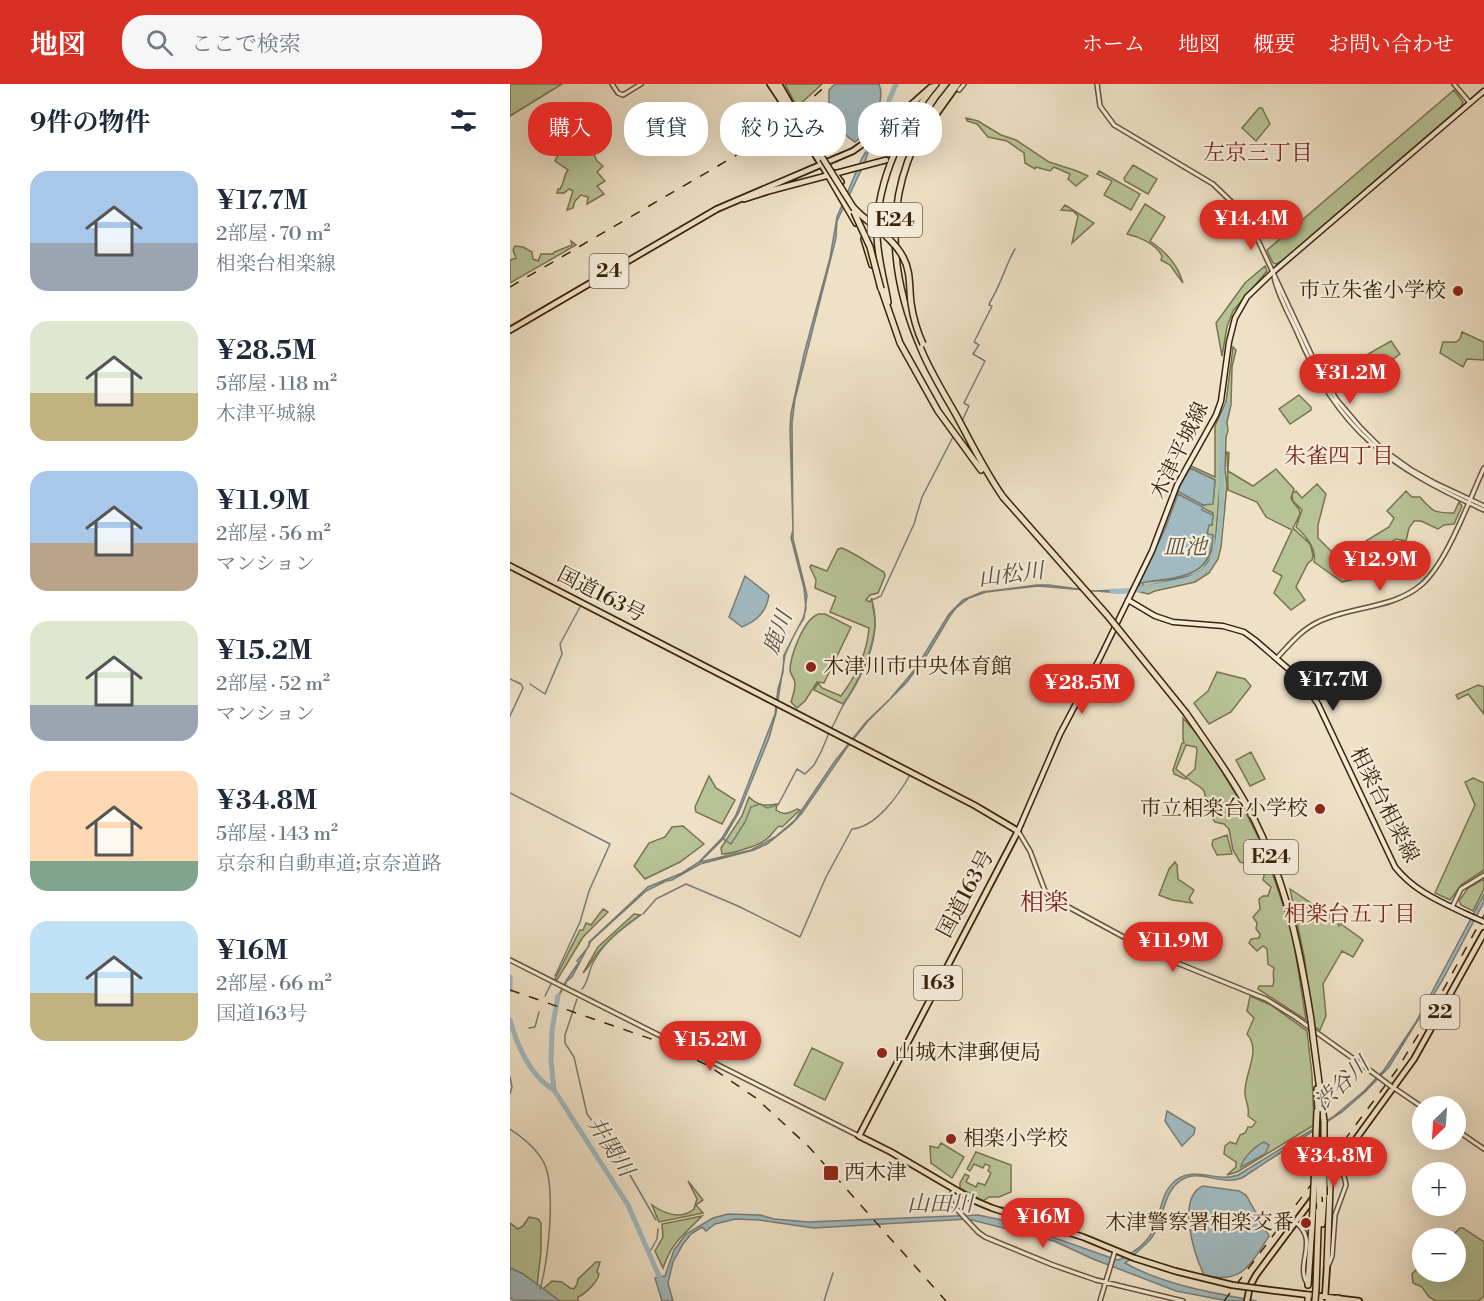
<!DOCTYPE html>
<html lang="ja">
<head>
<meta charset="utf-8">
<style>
  body { margin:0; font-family:"Libre Bodoni","Noto Serif JP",serif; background:#f6f6f7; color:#1f2937; height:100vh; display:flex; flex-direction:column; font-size:22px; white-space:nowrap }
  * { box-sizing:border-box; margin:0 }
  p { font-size:20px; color:#747a83 }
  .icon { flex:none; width:33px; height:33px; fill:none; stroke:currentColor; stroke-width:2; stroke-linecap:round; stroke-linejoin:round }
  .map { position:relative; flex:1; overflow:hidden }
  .side { display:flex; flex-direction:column; background:#fff; width:510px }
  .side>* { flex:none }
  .banner { position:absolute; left:18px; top:18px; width:570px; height:54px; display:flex; gap:12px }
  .needle { width:39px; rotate:205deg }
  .buttons { position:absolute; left:902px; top:1012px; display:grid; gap:12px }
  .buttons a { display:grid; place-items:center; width:54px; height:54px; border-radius:50%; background:#fff; box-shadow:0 6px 24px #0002; font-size:30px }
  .price { position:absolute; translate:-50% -51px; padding:0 14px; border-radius:21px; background:#d93025; color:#fff; font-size:20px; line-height:39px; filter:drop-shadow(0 2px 3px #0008) }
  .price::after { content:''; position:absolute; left:50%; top:36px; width:18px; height:14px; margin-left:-9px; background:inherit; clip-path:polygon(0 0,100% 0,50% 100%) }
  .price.active { background:#222; color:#fff }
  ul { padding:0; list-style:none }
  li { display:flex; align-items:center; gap:18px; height:150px; padding:0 30px }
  li span { display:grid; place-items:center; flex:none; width:168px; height:120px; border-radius:18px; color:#555 }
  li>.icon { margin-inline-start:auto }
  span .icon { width:72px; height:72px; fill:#fffc; stroke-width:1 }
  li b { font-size:26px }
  h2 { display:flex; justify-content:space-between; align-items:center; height:72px; padding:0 30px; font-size:26px }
  .chip { padding:0 21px; border-radius:24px; background:#fff; box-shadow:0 6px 24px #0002; font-size:21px; line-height:54px }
  .chip.active { background:#d93025; color:#fff }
  header { display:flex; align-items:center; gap:36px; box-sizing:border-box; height:84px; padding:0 30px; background:#d93025; color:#fff }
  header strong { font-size:28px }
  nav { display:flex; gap:33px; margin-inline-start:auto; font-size:21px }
  .search { width:420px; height:54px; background:#f6f6f7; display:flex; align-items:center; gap:15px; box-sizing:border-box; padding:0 21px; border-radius:24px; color:#747a83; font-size:22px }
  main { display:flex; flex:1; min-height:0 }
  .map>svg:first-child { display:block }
  .green { fill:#b7c397; stroke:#797450; stroke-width:1.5; fill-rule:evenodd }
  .water { fill:#a0bac0; stroke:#787e77; stroke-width:1.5 }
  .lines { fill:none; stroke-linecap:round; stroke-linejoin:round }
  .stream { stroke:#787e77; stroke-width:1.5 }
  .river { stroke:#a0bac0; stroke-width:5 }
  .trunk-tunnel { stroke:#cbbba1; stroke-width:4.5; stroke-dasharray:4.5 2; stroke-linecap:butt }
  .tertiary-casing { stroke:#685438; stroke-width:6 }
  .secondary-casing { stroke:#3b2509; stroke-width:7 }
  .primary-casing { stroke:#3b2509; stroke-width:8 }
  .trunk-casing { stroke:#3b2509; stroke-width:8 }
  .motorway-casing { stroke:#3b2509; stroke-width:8 }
  .tertiary { stroke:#f5ecdb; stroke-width:3 }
  .secondary { stroke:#f5ecdb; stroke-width:4 }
  .primary { stroke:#efe1c7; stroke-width:4.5 }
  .trunk { stroke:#efe1c7; stroke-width:4.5 }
  .motorway { stroke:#efe1c7; stroke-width:5 }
  .rail { stroke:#3b2509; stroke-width:1.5; stroke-dasharray:10 10; stroke-linecap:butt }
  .tertiary-bridge-casing { stroke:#685438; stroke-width:6; stroke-linecap:butt }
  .secondary-bridge-casing { stroke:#3b2509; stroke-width:7; stroke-linecap:butt }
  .primary-bridge-casing { stroke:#3b2509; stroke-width:8; stroke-linecap:butt }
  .trunk-bridge-casing { stroke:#3b2509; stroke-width:8; stroke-linecap:butt }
  .motorway-bridge-casing { stroke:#3b2509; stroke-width:8; stroke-linecap:butt }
  .tertiary-bridge { stroke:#f5ecdb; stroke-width:3 }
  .secondary-bridge { stroke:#f5ecdb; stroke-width:4 }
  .primary-bridge { stroke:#efe1c7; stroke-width:4.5 }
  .trunk-bridge { stroke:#efe1c7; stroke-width:4.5 }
  .motorway-bridge { stroke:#efe1c7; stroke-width:5 }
  .poi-dot { fill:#8f2418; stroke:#f5ecdb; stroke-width:2 }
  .labels { text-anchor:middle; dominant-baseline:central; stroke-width:4.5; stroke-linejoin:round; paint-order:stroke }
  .shield { fill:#f5ecdb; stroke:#736148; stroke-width:1.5 }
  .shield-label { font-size:20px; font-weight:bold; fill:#3b2509 }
  .poi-label { font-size:21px; fill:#3b2509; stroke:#f5ecdb; text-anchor:start }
  .street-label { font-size:21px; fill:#3b2509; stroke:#f5ecdb }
  .neighbourhood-label { font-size:22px; fill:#7a1f14; stroke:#f5ecdb }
  .water-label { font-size:22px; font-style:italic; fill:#595240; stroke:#f5ecdb }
  .quarter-label { font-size:24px; fill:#7a1f14; stroke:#f5ecdb }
</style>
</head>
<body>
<header>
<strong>地図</strong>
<div class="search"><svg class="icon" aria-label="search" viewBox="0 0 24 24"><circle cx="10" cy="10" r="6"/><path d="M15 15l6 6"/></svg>ここで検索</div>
<nav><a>ホーム</a><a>地図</a><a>概要</a><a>お問い合わせ</a></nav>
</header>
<main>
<section class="side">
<h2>9件の物件<svg class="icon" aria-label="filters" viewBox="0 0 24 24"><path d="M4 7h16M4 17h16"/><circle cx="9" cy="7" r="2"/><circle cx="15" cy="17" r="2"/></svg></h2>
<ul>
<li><span style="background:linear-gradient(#a9c7e8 60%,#9aa5b1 0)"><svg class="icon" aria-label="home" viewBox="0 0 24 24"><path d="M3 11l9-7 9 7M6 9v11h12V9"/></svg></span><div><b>¥17.7M</b><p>2部屋 · 70 m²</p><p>相楽台相楽線</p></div></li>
<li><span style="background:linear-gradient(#dfe7d0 60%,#c2b280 0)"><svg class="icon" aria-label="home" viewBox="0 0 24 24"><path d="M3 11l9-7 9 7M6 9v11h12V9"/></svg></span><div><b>¥28.5M</b><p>5部屋 · 118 m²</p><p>木津平城線</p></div></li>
<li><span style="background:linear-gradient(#a9c7e8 60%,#b9a48a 0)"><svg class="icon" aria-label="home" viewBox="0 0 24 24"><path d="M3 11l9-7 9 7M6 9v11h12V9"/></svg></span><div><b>¥11.9M</b><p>2部屋 · 56 m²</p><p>マンション</p></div></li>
<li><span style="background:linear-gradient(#dfe7d0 70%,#9aa5b1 0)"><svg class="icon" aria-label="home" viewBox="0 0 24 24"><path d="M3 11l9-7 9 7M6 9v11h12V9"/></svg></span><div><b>¥15.2M</b><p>2部屋 · 52 m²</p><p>マンション</p></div></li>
<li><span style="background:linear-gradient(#ffd9b3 75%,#7fa58c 0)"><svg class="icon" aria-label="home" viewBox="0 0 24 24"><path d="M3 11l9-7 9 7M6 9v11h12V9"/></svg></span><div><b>¥34.8M</b><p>5部屋 · 143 m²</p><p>京奈和自動車道;京奈道路</p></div></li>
<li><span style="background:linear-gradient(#bfe0f5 60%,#c2b280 0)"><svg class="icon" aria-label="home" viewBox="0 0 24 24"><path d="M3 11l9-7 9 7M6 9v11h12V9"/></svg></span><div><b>¥16M</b><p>2部屋 · 66 m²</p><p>国道163号</p></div></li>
</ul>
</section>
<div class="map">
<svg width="974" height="1217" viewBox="0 0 974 1217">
  <rect width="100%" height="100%" fill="#efe1c7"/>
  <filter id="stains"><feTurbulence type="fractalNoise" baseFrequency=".00333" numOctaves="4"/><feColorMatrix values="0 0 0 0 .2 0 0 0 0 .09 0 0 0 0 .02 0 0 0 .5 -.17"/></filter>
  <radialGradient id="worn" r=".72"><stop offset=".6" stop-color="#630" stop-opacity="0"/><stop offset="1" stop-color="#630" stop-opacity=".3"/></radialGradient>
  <path class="green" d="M0,0H52L0,32Z
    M275,0H312L287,23Z
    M944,6L953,18L951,23L772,177L766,180L763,179L757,166Z
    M749,24H752L760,40L746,57L732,44Z
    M456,34L468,37L491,51L506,56L539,78L567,87L578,92L566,102L558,95L560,90L544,83L540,87L526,83L525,85L515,79L514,69L497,57L478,53L467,40L457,37Z
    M66,46L80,62L87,77L93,82L87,88L95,97L87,102L94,110L77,120L78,113L71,111L65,117L63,124L57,126L63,107L59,105L54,109H47L48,105H50C55,98 53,92 58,86L45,77L54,58Z
    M623,81L647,95L638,110L615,97L614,94Z
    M589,87L630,110L621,126L594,111L602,97L587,90Z
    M635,120L655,133L640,157C655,167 668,181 673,199L660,181L651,176L652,172C646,160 630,153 617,150Z
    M555,121L584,139L562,159L568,132L563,127L551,126Z
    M61,157L66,161L0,199V176L6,174L3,166L5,162L13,163L22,168L23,175L28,177L31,170H43L44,168L62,161Z
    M755,182L757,187L723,227L717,243L712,272L706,239L735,199Z
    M952,248L974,258V276L957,275L953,283L930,269L933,258H946L950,255Z
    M881,257L890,270L864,289L853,273Z
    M723,263L726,266L722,283L721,321L717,338L718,347L716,353L715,386L717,401L711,463L708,475L699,489L685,498L645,507L638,510L627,507L686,494L696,488L705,474L708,463L713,401V348L719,320L717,319L711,348L710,400L705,462L702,473L693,485L684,491L629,504L630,498C651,497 691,495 700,470C703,464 702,457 703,451L697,450L699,441H702L703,429L667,411L668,406L693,421L703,419L705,396L680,384L681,382L705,393V342L716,318Z
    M789,311L801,323V326L780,340L769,325Z
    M717,368L719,369L718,387L743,402L766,385L784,405L781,414C783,421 790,422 790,430L783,444L800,460L803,471L802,476L798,479L786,503L795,516L781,526L764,509L772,492L763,487L782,446L756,433L747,418L718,406Z
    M807,400L816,410L808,441V454L830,476L834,477L854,458L879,443L884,434L877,427L896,407L902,413H910C923,428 924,429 944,429L949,418L952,422L944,440L934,441L928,445L911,437H904L899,444L896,457L886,455L880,459L878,471L869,478L867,488L854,493L832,498L804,478C807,464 796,452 786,443L792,426L783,417L782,410L786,407L792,414Z
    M332,464C348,471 360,480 374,488L375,492L368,509L360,511L356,516L360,518L362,514C362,521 366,536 365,542C362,569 350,598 333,620L304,606L308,599L312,604L331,612C346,592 357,569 359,544L320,528L326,513L305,504L306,496L300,483L301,481L317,487L328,465Z
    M309,530H315L341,543L314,599L307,598L295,617L287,624L281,618C283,612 285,605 285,600C285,595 281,591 280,587C280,572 294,534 309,530Z
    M707,588L735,595L741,602L721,628L699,640L684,619L698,607Z
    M968,601L974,603V630L958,610L948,615L946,611Z
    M673,634L693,657L730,717L750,757L742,765L747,769L750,783L730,778L723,766L719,745L714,740L705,738L695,724C697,700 692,707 677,694L675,695L664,690L663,686L672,659H674L673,655ZM676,661L686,663L687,666L685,685L676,693L666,685Z
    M741,668L755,695L740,702L726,676Z
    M199,692L206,704L225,716L212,740L186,728L185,723Z
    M963,694L974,699V786L951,801L940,816L925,809L965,721L955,698Z
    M239,713C248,722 256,722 267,720L266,726C274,732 279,729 287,725L290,726L272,743L269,742C264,746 263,749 259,753C251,761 222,770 212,770L211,764L232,732Z
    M173,742L194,760L170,778L135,795L124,782L139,759L155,753L162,743Z
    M717,751L722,770L707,771L702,761L703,756Z
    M757,774L782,847L796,936L748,905L749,902H763C765,896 762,891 764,884L758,880L757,865L753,862L747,867L739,859L741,855L749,854L750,850L746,845L747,839L743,833L750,825L749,815L753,812H758L761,803L753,796L755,787L751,775Z
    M665,778L667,781L668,795L684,806L679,815L682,819L662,816L649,811L659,785Z
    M974,795V805L963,827L951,821L949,817L958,804Z
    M780,805L828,837L829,842L831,840L853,856L843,873L832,867L813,900L816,932L810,946L804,942L794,872Z
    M93,825L98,828L73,853L47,896L45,895L70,846H73L76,839L81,841Z
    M124,830L130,831C115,841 102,852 90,866C83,874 80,882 73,889L88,863Z
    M740,912L761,921L797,947L802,991L804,1041L727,1088L717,1091L726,1083V1078L714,1070L715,1062L720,1058L726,1060L730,1051L735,1049L738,1043H742L746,1038L738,1032C740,1021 735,1018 735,1009C734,989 752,967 737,950L744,934L737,927Z
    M302,964L333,979L315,1016L284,1001Z
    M431,1059L454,1073L442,1094L421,1079L420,1062L428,1064Z
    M466,1068L501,1081V1108L489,1113H479L473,1117L450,1104V1099L455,1090L459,1092L456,1098L466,1103L468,1099L475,1101L481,1089L478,1087L480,1082L475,1080L473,1084L464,1080L460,1087L457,1085Z
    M178,1097L193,1116L186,1121L193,1129L149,1138L142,1121C155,1130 171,1136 184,1125L187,1115Z
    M192,1132C173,1152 163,1156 153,1184L145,1167L153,1153L152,1140Z
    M19,1133L28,1135L31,1139V1167L27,1202L13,1190L0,1184V1139L8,1145L13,1142Z
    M950,1144H953L974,1158V1212L968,1217H926L919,1213L912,1203L903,1199L902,1190L912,1180V1188H945V1155H939Z
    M86,1178H90L87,1188L89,1190C88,1198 75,1210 68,1213V1217H50L33,1205L42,1197L52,1198L60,1204L64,1205L67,1200L68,1195Z"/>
  <path class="water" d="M325,0H369C376,17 360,49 345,58L325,43L313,28L319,22V6Z
    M360,61L355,78L327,137L326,154L285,315L282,339L283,455L297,511L294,534L285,549L275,571L266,629L259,654L229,728L214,754L190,778L241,766L265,753L285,736L325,677L356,638L380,615L406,584L439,530L453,516L472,508L527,501H539L583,507L609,506V509L528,502L476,508L459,514L446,524L440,532L418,569L397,598L358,637L338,662L292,729L282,740L257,760L244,766L190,780L162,796L156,797L136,807L81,857L62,893L57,897L46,917L56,897L69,878L67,877L79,862V858L138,803L172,789L189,778L212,754L226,731L265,630L268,605L273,588L274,571L293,534L296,525L294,504L281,454L283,446L280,345L281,329L294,270L320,174L327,133L352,74Z
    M680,384L705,396L703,420L693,421L669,408L668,406Z
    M668,410L693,423L692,426L703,431L702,441H699L697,450L703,451C701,497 665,492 631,499L630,498L655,445Z
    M235,492L259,511C256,528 248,536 232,543L219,533Z
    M974,810V818L932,897L879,983L855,1008L832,1028L732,1094C710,1102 691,1085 673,1095C653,1106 655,1131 644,1150C639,1160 631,1163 625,1170C621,1174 620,1176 615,1179C654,1201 703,1209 747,1217H718L666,1207L583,1175L544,1157L458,1135L304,1144L249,1136L225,1135L205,1140L196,1147L192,1143L181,1150L173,1160L163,1178L158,1199L163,1217H152L145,1194L155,1192L164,1166L176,1150L203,1134L218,1130L250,1131L264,1135L298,1138L468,1131L497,1137L607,1176C613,1175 618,1171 624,1167C656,1147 644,1114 665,1097C684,1081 707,1099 728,1091L823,1033L854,1007L874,986L906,938Z
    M657,1027L685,1044L684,1050L672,1062L655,1037Z
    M754,1058L759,1061L755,1070L731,1083C732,1075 745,1062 754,1058Z
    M693,1102L729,1107L736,1111L759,1152C740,1181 732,1201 694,1191C684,1170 666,1114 693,1102Z
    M0,1184L13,1190L50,1217L3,1216L0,1214Z"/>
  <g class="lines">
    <path class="stream" d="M452,337L459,322L454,319L475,277L463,270L469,261L464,258L482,222L479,221L480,218C491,201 495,182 505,165
      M632,505L633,499
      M0,595L11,600L13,604L0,632
      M20,600L35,610L52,570L50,560L70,523
      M321,645C326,637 329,628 334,620C353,588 373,554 362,516L371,512L404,440L412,413L444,351
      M0,709L100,760L79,807L70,838L45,892
      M213,755L221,760L235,738L241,723L250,720L257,724L268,721L287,685L295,690L304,681L311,668L319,649
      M133,830L146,815L176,800L228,822L290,853L316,793L342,745C366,743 388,712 400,691
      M72,905C79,897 78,888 83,879C93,858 113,844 131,831
      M35,912L41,900
      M67,915L55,951V959L64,973L77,1030L109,1072L146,1136
      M19,944L25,943L29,928
      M0,993L2,1003L0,1010
      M0,1045C12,1053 26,1064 33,1077C47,1101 38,1178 30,1205
      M491,1123L495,1124
      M505,1127L509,1128
      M513,1129L517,1130
      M521,1132L525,1133
      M138,1171L147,1155L148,1145
      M314,1217L323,1189"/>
    <path class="river" d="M358,66L386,0
      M602,507C620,509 639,503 657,500C672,497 687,495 698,483C717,462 710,376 712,347C713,337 715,329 718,320
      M0,893V906
      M0,936C7,961 20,992 44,1006L118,1121L152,1199
      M44,1006L41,976L42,946L48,912"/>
    <path class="trunk-tunnel" d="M383,72L408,54"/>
    <defs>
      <path id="tertiary" d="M102,0L108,9L113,11L131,0
        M587,0L590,22L604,41L703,100L730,126L746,152L809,287L827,316L850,343L872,365L900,385L925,399L974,422
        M944,0L960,19
        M449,6L454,0
        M764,193C768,212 779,230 787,248C829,348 878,382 974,426
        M767,574C780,560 791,546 808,538C840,522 883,525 911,501C937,479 959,416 974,384
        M508,747L520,767L535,807L540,813L645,870L756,915L785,933L862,988
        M942,823L951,805L974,791
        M0,876L349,1052
        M884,1004L912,1023
        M945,1045L974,1065
        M444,1106L440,1113L441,1119L468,1148L475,1153L543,1181L586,1196L673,1217
        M785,1138C810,1156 785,1179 797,1199
        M819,1180L822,1172L825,1131L836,1101L834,1092L825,1084
        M590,1217L605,1167"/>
      <path id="secondary" d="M618,516L645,532L663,538L713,542L734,548L745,556L790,595L808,620L885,783C904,807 929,817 956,830
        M508,747L550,650L589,576L642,467L667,401L706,331L711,317L719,258L725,234L737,213L763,188L974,7"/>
      <path id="primary" d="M260,0L276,24
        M269,0L281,21
        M308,75L318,91
        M819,1092L904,975L974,849
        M737,1217L740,1202L746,1191L804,1113"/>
      <path id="trunk" d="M415,46L448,0
        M234,115L259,107L376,76
        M0,246L207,125L343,67L375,44L421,3
        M0,482L464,721L508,747L349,1052L381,1068L463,1116L482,1124L573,1153L624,1174L665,1187
        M759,1206L849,1217
        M815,1213L817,1182"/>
      <path id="motorway" d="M264,0L278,23
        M444,0C375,81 370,169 411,265C420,287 433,308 445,329C461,358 474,386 493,413
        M324,89L331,98
        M318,91L346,139
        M354,155L362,181
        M370,201L390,259L428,327L471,386
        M378,218C374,195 367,172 367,149C366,100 394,37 426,0
        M676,629C700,664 726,699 745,737C777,802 790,866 801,936
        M803,953L814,1037
        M807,1005L808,1027
        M812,1140L814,1111
        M817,1182L820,1102
        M798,1201L803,1125
        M806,1204L809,1118
        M798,1211V1217
        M803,1211L811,1217
        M818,1217L828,1214"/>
    </defs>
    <use href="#tertiary" class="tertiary-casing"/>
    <use href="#secondary" class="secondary-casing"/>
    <use href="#primary" class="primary-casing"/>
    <use href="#trunk" class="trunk-casing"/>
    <use href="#motorway" class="motorway-casing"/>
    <use href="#tertiary" class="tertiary"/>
    <use href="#secondary" class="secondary"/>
    <use href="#primary" class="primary"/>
    <use href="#trunk" class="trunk"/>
    <use href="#motorway" class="motorway"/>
    <path class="rail" d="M0,203L225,72L278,35L318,0
      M0,906L147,957L199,982L246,1014L299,1063L436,1217
      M714,1217L886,987L913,943L974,831"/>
    <defs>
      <path id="tertiary-bridge" d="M862,988L882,1003"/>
      <path id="secondary-bridge" d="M956,830L974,838"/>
      <path id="primary-bridge" d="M276,24L308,75"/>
      <path id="trunk-bridge" d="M665,1187L722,1201L759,1206"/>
      <path id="motorway-bridge" d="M280,22L343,123C358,140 382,152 393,173C401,187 399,203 401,219C403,233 407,247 413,260
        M344,128L360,163L371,205
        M493,413L597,531L676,629
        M801,936L803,953
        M814,1037V1111
        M819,1074L820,1102
        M809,1118V1086
        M803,1125L807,1027
        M805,1217L806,1204"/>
    </defs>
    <use href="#tertiary-bridge" class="tertiary-bridge-casing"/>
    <use href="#secondary-bridge" class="secondary-bridge-casing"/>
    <use href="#primary-bridge" class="primary-bridge-casing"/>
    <use href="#trunk-bridge" class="trunk-bridge-casing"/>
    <use href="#motorway-bridge" class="motorway-bridge-casing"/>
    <use href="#tertiary-bridge" class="tertiary-bridge"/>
    <use href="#secondary-bridge" class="secondary-bridge"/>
    <use href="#primary-bridge" class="primary-bridge"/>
    <use href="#trunk-bridge" class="trunk-bridge"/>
    <use href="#motorway-bridge" class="motorway-bridge"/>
  </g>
  <g class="poi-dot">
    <circle cx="948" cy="207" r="6"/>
    <circle cx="301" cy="583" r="6"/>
    <circle cx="810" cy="725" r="6"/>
    <circle cx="372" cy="969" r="6"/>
    <circle cx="441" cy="1055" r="6"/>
    <rect x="313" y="1081" width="16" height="16" rx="3"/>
    <circle cx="796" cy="1139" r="6"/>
  </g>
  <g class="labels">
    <g class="shield">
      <rect x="358" y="119" width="54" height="34" rx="4.5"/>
      <rect x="79.5" y="170" width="39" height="34" rx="4.5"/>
      <rect x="734" y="756" width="54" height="34" rx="4.5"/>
      <rect x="404" y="882" width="48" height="34" rx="4.5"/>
      <rect x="910.5" y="911" width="39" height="34" rx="4.5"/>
    </g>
    <g class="shield-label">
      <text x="385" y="136">E24</text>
      <text x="99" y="187">24</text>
      <text x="761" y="773">E24</text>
      <text x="428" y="899">163</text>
      <text x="930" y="928">22</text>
    </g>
    <g class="poi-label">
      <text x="936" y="207" text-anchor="end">市立朱雀小学校</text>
      <text x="313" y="583">木津川市中央体育館</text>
      <text x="798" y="725" text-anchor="end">市立相楽台小学校</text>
      <text x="384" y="969">山城木津郵便局</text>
      <text x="453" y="1055">相楽小学校</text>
      <text x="334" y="1089">西木津</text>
      <text x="784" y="1139" text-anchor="end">木津警察署相楽交番</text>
    </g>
    <g class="street-label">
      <text transform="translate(670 367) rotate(-64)">木津平城線</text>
      <text transform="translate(91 511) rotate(27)">国道163号</text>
      <text transform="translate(874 721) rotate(63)">相楽台相楽線</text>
      <text transform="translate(456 810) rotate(-62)">国道163号</text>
    </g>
    <g class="neighbourhood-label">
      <text x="748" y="69">左京三丁目</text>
      <text x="829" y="372">朱雀四丁目</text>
      <text x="840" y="830">相楽台五丁目</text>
    </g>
    <g class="water-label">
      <text x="675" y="463">皿池</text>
      <text transform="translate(501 491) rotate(-7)">山松川</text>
      <text transform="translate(268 549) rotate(-69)">鹿川</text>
      <text transform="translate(832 1000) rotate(-43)">渋谷川</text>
      <text transform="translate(100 1063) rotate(57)">井関川</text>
      <text x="430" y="1120">山田川</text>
    </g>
    <g class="quarter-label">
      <text x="534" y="819">相楽</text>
    </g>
  </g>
  <rect width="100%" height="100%" filter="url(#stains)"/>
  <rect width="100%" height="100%" fill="url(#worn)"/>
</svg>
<div class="buttons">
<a><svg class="needle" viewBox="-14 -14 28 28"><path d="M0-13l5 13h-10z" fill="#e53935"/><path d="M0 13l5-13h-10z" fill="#747a83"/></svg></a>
<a>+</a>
<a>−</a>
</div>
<b class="price" style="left:741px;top:167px">¥14.4M</b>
<b class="price" style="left:840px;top:321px">¥31.2M</b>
<b class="price" style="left:870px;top:508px">¥12.9M</b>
<b class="price active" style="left:823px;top:628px">¥17.7M</b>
<b class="price" style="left:572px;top:631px">¥28.5M</b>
<b class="price" style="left:663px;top:889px">¥11.9M</b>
<b class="price" style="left:200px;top:988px">¥15.2M</b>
<b class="price" style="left:824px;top:1104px">¥34.8M</b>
<b class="price" style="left:533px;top:1165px">¥16M</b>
<div class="banner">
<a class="chip active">購入</a>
<a class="chip">賃貸</a>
<a class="chip">絞り込み</a>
<a class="chip">新着</a>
</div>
</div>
</main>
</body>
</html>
